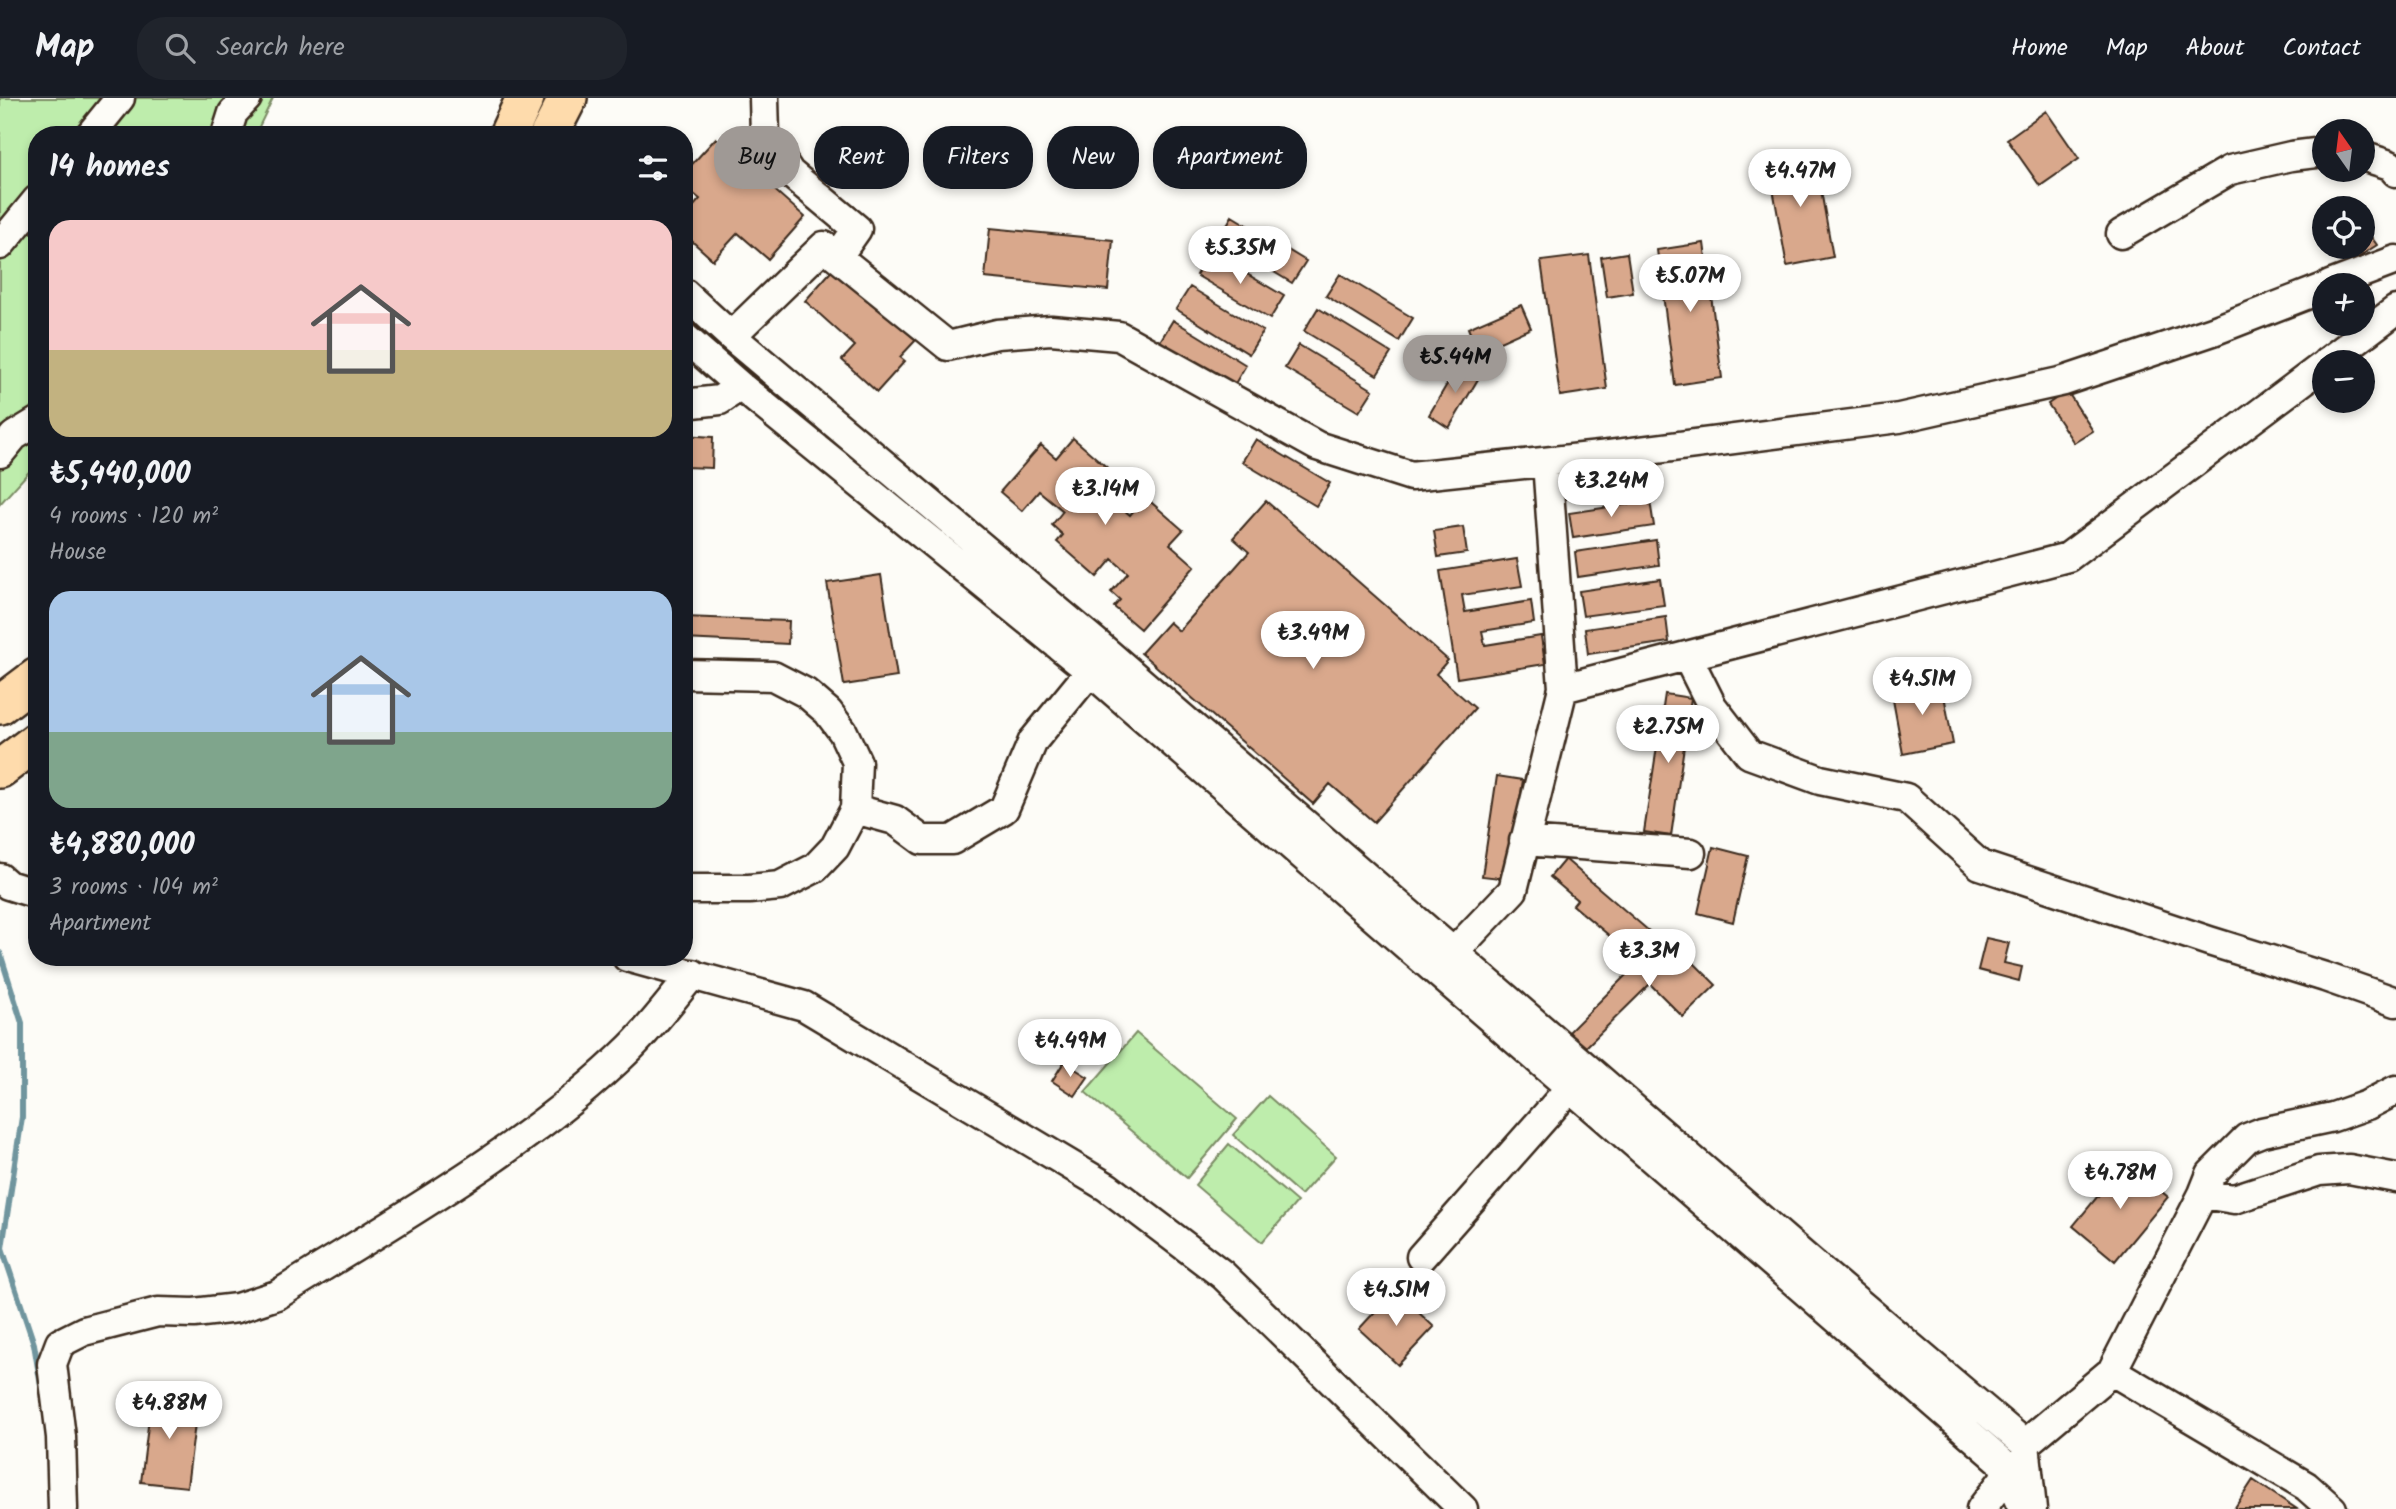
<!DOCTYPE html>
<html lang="en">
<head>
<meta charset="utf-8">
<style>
  body { margin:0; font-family:Kalam,sans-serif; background:#20242c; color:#f1f3f6; height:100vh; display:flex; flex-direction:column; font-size:26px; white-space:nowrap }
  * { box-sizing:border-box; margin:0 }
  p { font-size:23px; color:#9ea1a6 }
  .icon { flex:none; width:38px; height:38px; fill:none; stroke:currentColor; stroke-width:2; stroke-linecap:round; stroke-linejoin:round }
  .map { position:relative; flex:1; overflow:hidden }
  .panel { position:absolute; left:28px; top:28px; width:665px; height:840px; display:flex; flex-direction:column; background:#171b24; border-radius:28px; box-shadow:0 4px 10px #0003 }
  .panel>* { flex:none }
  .guide { position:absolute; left:714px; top:28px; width:665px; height:63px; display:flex; gap:14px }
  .needle { width:46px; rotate:346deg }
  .buttons { position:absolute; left:2312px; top:21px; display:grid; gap:14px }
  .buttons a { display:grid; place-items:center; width:63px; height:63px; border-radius:50%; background:#171b24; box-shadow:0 4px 10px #0003; font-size:35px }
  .price { position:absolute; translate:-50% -60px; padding:0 16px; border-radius:24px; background:#fff; color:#222; font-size:23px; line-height:46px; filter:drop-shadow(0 2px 4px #0008) }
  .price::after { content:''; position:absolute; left:50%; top:42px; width:21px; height:16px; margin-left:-10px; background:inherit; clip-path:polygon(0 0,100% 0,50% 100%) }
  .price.selected { background:#9f9995; color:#111 }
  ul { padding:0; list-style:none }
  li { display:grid; align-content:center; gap:14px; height:371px; padding:0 21px }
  li span { display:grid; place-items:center; height:217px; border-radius:21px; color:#555 }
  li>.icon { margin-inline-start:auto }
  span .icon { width:126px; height:126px; fill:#fffc; stroke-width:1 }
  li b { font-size:30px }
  h2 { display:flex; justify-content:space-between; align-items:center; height:84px; padding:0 21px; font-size:30px }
  .tag { padding:0 24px; border-radius:28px; background:#171b24; box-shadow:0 4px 10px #0003; font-size:24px; line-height:63px }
  .tag.selected { background:#9f9995; color:#111 }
  header { display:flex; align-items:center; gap:42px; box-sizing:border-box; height:98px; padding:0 35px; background:#171b24; border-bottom:2px solid #363941 }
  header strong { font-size:33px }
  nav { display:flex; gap:38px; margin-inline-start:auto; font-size:24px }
  .search { width:490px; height:63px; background:#20242c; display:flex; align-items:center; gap:18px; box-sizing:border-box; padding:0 24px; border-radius:28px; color:#9ea1a6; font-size:26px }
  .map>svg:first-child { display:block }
  .green { fill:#beedac; stroke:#7c8c65; stroke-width:2 }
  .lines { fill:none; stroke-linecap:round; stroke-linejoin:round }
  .stream { stroke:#6f959e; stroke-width:6 }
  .building { fill:#d9a88c; stroke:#3b2a1e; stroke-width:2 }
  .minor-casing { stroke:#3b2a1e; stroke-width:33 }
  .major-casing { stroke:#3b2a1e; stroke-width:42 }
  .minor { stroke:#fdfcf7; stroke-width:28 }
  .major { stroke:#fedbac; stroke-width:37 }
</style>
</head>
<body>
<header>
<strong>Map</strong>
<div class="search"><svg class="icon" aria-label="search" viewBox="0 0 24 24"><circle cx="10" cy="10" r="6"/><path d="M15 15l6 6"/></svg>Search here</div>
<nav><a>Home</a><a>Map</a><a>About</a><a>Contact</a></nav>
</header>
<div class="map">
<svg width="2396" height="1411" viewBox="0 0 2396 1411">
  <rect width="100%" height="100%" fill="#fdfcf7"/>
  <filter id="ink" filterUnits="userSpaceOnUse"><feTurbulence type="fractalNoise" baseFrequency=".0143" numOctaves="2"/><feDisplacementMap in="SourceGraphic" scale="14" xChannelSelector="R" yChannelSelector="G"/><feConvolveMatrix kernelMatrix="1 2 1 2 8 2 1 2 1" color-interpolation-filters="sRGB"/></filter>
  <g filter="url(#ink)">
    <path class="green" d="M0,0H273L255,37H37V365L0,406Z
      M1136,935L1237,1021L1187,1080L1085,994Z
      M1268,998L1336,1058L1301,1097L1233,1037Z
      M1229,1046L1297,1104L1262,1144L1195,1087Z"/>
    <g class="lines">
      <path class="stream" d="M30,773L37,766
        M0,855L22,925V1019L2,1150L34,1246L42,1294"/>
    </g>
    <path class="building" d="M2046,13L2079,61L2040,88L2007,41Z
      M716,40L805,119L768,161L738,135L713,162L684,136V119L700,101L684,88V75Z
      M1814,54L1833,159L1787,168L1768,63Z
      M1232,118L1306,163L1292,185L1219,141Z
      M2362,126L2377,147L2355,161L2347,149H2362Z
      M990,130L1113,142L1108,192L985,180Z
      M1704,145L1722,280L1675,287L1657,152Z
      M1210,154L1284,198L1270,221L1196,177Z
      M1627,155L1633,195L1607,199L1601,159Z
      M1589,157L1607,291L1560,298L1541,163Z
      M835,169L916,242L900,259L905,263L877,294L842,262L855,248L805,203Z
      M1340,176L1413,220L1399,243L1326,198Z
      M1190,189L1263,233L1249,256L1176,211Z
      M1521,207L1531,230L1478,254L1468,230Z
      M1318,210L1391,255L1377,277L1304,233Z
      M1173,222L1246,267L1233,289L1159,245Z
      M1299,247L1373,292L1359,314L1285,270Z
      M1460,264L1481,276L1449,330L1429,317Z
      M2067,293L2093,333L2074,345L2048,306Z
      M684,337L713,339L712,370L684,369Z
      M1073,340L1117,378L1103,394L1130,417L1145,399L1183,432L1170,446L1195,468L1140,531L1114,509L1120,502L1111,494L1128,475L1112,461L1097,479L1057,444L1063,437L1052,427L1063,413L1039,393L1022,413L1000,394L1041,347L1056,360Z
      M1256,341L1330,385L1316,408L1242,364Z
      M1266,403L1448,562L1436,576L1475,610L1374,724L1330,686L1313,706L1141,555L1169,524L1179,533L1249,454L1233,440Z
      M1650,403L1654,428L1573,440L1569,415Z
      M1463,429L1467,455L1438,459L1434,433Z
      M1656,442L1659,467L1578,479L1575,454Z
      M1517,461L1522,488L1462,497L1465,514L1531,503L1534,525L1482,533L1485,547L1541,538L1545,566L1457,580L1440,473Z
      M881,477L897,579L844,587L827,485Z
      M1660,481L1664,507L1583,518L1579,493Z
      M684,519L789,523L788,546L684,541Z
      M1666,519L1669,544L1588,556L1585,531Z
      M1941,581L1953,646L1903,656L1891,591Z
      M1665,596L1691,600L1671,738L1644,734Z
      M1497,678L1523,682L1508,781L1482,778Z
      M1713,749L1748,758L1733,824L1698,815Z
      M1565,761L1656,839L1637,861L1573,807L1577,802L1550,779Z
      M1666,837L1716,887L1683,919L1650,886L1585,950L1569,934Z
      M1986,840L2009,845L2004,865L2022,869L2019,883L1978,872Z
      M1064,964L1088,979L1075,998L1052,983Z
      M2126,1064L2168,1099L2115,1163L2073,1128Z
      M1395,1192L1434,1229L1398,1267L1359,1231Z
      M152,1296L198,1302L187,1389L141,1384Z
      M2253,1382L2297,1411H2234Z"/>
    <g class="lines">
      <defs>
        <path id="minor" d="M764,0L765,37L790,75L857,131L838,158
          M90,37L120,0
          M226,37L233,15L247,0
          M2362,58L2390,67L2396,74
          M2121,136L2230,72L2291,58L2324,54
          M0,147L37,102
          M2330,187L2396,162
          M684,195L731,238L1096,545L1813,1166L2025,1346L2032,1411
          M731,238L824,148L948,248L997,236L1051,232L1119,238L1317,348L1411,378L1609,357L1899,320L2064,283L2213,233L2324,190
          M684,239L740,288L1090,573L2001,1363L2023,1411
          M2327,264L2396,212
          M684,306L720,302L740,288
          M0,355L14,338L37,324
          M1547,364L1563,590
          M1687,558L1712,608L1749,656L1820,682L1906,700L1980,767L2209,843L2325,879L2396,904
          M684,576L773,578L806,595L828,614L843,634L857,664L855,711L835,749L815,770L780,788L749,791H684
          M855,711L895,722L922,742H952L1004,711L1033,643L1101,560
          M1524,743L1691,755
          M0,780L8,787L37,796
          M1454,854L1513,792L1563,590L2068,459L2324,267
          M627,859L804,908L1107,1089L1223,1177L1463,1411
          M2203,1096L2211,1076L2247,1040L2262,1034L2333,1019L2367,1007L2396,992
          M1421,1159L1571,989
          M2112,1273L2306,1388L2332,1411
          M2025,1346L2112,1273L2203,1096L2234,1101L2319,1073L2349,1071L2396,1080
          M63,1411L61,1339L52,1266L60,1245L84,1233L158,1214L194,1215L237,1210L277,1197C395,1123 532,1047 631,949C653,927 673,900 693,876
          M1981,1411L2007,1377"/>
        <path id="major" d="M508,37L525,0
          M549,37L568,0
          M0,607L37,579
          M0,671L37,643"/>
      </defs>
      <use href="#minor" class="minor-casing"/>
      <use href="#major" class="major-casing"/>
      <use href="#minor" class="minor"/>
      <use href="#major" class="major"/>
    </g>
  </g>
</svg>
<div class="buttons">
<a><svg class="needle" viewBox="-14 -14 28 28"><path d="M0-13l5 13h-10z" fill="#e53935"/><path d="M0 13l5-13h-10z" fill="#9ea1a6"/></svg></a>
<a><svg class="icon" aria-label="locate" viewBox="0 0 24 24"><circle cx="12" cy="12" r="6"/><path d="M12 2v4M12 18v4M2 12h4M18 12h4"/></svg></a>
<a>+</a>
<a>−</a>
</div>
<b class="price" style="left:1800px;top:111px">₺4.47M</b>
<b class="price" style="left:1240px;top:188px">₺5.35M</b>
<b class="price" style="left:1690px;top:216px">₺5.07M</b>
<b class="price selected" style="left:1455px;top:297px">₺5.44M</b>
<b class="price" style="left:1611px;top:421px">₺3.24M</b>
<b class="price" style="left:1105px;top:429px">₺3.14M</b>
<b class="price" style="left:1313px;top:573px">₺3.49M</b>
<b class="price" style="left:1922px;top:619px">₺4.51M</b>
<b class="price" style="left:1668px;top:667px">₺2.75M</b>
<b class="price" style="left:1649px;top:891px">₺3.3M</b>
<b class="price" style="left:1070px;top:981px">₺4.49M</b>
<b class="price" style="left:2120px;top:1113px">₺4.78M</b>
<b class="price" style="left:1396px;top:1230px">₺4.51M</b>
<b class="price" style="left:169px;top:1343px">₺4.88M</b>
<div class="guide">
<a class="tag selected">Buy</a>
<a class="tag">Rent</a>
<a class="tag">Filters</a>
<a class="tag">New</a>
<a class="tag">Apartment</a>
</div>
<section class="panel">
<h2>14 homes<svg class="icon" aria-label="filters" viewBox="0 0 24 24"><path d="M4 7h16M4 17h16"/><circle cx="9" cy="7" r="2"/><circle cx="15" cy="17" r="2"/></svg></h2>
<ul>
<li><span style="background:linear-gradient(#f6c9c9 60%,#c2b280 0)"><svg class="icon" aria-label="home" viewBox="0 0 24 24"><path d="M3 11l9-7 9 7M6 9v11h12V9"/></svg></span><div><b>₺5,440,000</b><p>4 rooms · 120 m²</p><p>House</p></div></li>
<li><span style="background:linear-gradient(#a9c7e8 65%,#7fa58c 0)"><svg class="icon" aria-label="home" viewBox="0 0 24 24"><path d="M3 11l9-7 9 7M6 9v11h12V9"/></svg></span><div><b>₺4,880,000</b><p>3 rooms · 104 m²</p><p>Apartment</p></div></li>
</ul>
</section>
</div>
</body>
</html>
